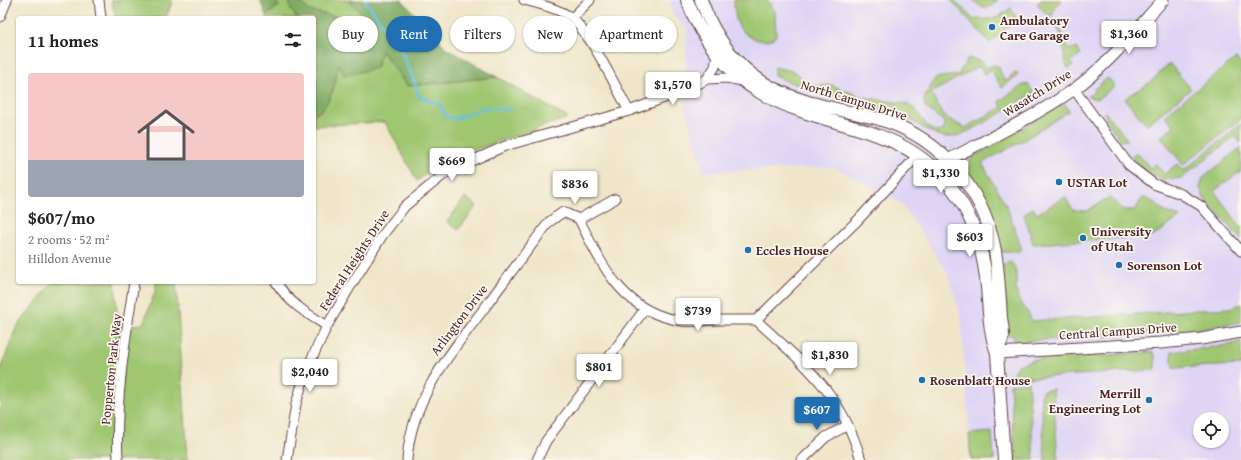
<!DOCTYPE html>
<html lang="en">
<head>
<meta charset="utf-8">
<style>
  body { margin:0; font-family:"Gentium Book Plus",serif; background:#f2f2f2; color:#222; height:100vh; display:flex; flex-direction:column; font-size:15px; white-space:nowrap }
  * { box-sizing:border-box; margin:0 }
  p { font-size:13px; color:#767676 }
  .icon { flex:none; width:22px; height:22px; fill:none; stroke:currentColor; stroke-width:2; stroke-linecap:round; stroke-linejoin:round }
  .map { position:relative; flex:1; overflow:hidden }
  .drawer { position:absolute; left:16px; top:16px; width:300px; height:268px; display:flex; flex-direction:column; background:#fff; border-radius:4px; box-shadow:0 1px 3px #0004 }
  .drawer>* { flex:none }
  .hud { position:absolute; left:328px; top:16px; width:380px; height:36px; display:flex; gap:8px }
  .controls { position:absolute; left:1193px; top:412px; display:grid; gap:8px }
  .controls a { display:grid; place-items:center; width:36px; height:36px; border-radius:50%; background:#fff; box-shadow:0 1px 3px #0004; font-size:20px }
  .price { position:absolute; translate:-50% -34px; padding:0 9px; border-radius:4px; background:#fff; color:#222; font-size:13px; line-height:26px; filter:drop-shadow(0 1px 2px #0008) }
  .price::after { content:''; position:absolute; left:50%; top:24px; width:12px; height:9px; margin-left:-6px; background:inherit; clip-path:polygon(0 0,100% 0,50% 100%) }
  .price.current { background:#1f6fb2; color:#fff }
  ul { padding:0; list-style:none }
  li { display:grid; align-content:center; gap:8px; height:212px; padding:0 12px }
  li span { display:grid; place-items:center; height:124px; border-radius:4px; color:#555 }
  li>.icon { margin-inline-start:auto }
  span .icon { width:72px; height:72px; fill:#fffc; stroke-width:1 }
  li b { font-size:17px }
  h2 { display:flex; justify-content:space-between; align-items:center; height:48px; padding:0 12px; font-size:17px }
  .chip { padding:0 14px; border-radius:18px; background:#fff; box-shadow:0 1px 3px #0004; font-size:14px; line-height:36px }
  .chip.current { background:#1f6fb2; color:#fff }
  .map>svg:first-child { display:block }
  .built { fill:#ded5f5; fill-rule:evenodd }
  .green { fill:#9fc671; stroke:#74724e }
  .forest { fill:#7fab63; stroke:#646547 }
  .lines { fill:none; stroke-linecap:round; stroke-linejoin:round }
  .stream { stroke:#63c1e1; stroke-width:2.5 }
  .minor-casing { stroke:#633d43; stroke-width:11 }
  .tertiary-casing { stroke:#633d43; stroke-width:13 }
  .secondary-casing { stroke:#633d43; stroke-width:14 }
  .minor { stroke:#fff; stroke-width:9 }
  .tertiary { stroke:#fff; stroke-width:11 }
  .secondary { stroke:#fff; stroke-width:12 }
  .poi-dot { fill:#1f6fb2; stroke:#fbf7ec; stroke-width:1.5 }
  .labels { text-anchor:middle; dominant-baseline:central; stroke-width:3.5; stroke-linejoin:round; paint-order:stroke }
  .poi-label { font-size:13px; font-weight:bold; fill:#4a1f2b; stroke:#fbf7ec; text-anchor:start }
  .street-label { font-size:13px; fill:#4a1f2b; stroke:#fbf7ec }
</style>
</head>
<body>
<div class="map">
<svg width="1241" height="460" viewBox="0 0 1241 460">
  <rect width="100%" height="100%" fill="#fbf7ec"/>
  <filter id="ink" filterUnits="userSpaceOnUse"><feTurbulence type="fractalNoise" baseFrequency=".025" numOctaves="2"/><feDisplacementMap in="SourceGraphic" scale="8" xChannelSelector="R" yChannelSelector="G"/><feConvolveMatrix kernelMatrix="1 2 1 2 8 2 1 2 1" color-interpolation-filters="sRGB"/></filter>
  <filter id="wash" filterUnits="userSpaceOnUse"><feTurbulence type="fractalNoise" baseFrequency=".012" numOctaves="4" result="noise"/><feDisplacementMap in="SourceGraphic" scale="16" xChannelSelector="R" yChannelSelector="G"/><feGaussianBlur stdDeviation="0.9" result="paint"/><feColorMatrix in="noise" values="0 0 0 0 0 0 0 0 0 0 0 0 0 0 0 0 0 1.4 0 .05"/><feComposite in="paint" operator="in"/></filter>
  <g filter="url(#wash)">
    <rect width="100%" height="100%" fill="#efe6c9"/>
    <path class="built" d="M670,0H1241V460H971L961,317L947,272L901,203L834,167L704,172L685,107L687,29L673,13ZM1200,419H1222V441H1200Z"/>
    <path class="green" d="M111,0H172V2L166,18H116Z
      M275,0H289L291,10L297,18H267L266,16L279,6Z
      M298,0H348L364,16L338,17L310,11Z
      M734,0H767L775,11L776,36C766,46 747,38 740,28C735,20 734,9 734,0Z
      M951,0H955L973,19C991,19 996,21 1010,8L1017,18L990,43Z
      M973,0H997C991,10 980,9 973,0Z
      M1041,0H1062L1055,8L1053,15L1049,14L1062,32L1068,50L1076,48L1081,55L1070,62L1073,65L1069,69C1062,61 1065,47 1061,36C1057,23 1046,14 1037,4Z
      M382,51L407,86L497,77L568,118L444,160L417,181L385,122L314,126V115L322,110L339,64Z
      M968,58L980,61L986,68L994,65L999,67L1004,81L1010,79L1011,75L1017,72L1018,75L1002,88L991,70L984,74L979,66L931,93L944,116L965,128L1002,107L999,101L1023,85L1028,84L1034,93C1016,103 970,135 951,137C935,139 919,123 904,117C862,101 816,94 774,76V67L796,72L805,81L815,86L831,85L862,97L907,104L916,110L926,125L937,132L944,130V122L925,107L924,99L935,78L958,75Z
      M1236,58L1241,64V119L1183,165L1161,137L1174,126L1165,115Z
      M1170,64L1191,89L1146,125L1125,99C1132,92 1139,90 1146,85C1156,79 1161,69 1170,64Z
      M1108,78L1115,86L1098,99L1087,97L1094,92L1093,90Z
      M1064,103L1069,111L1024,140L982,163L1007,207L1022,250L1020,252H1001L970,180C967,171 967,165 973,157Z
      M1105,112L1126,138L1127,140L1121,141L1106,120Z
      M1241,124V143L1235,136L1182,178L1173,179L1166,177L1164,181C1151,176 1139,167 1131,156L1134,154L1139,155L1150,168L1156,164L1164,174L1177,164L1183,171Z
      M1241,147V171L1214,191L1241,227V239L1205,200L1200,188L1203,178Z
      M465,197L477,206L458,230L447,222Z
      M1065,197L1073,210L1087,211L1109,197L1123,210H1135L1143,197L1155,203L1165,212L1180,217L1154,236L1033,244L1024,214L1033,208L1037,214Z
      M1010,262C1019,265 1015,286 1017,294C1018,305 1030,310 1031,321L1229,308L1241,304V322L1194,330L1014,342V336L1008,335L1003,265Z
      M53,282H115L118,327L143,324L156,289V282H176L188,460H0V371L16,328Z
      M1241,341V365L1173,368L1171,352L1230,345Z
      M1153,352L1155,356V370L1012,379C1014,364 1019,365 1033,360Z
      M1028,382L1034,460H1015L1010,384Z
      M1053,389L1058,460H1045L1041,395L1042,391Z
      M992,432L994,460H971L969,434Z"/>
    <path class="forest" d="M260,0H275L279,6L266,16Z
      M289,0H298L310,11L338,17L364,16L348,0H402L446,48L497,77L407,86L382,51L376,68L345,76L338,64C335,85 333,103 314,115V18H297L291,10Z"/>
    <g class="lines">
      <path class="stream" d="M365,0L401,50L420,97L441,105L445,116L455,119L486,107L510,110"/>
    </g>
  </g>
  <g filter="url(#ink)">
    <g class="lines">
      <defs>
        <path id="minor" d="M99,0L101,18
          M524,0C536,3 565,11 573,19C594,40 614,84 629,111
          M0,17L7,0
          M572,18L590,0
          M707,79L715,67L717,54
          M1074,89L1129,165L1154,184L1181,194L1201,206L1241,251
          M579,219C602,266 624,314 683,321C694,322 705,320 717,320C730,320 743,320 756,320C805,365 842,393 861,460
          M579,219L615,199
          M276,282C289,303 306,313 327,326
          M756,320L858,220L918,155
          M118,460C115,400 125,341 134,282
          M287,460L296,404L306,371L327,326L350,287L382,236L405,206L447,172L505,146L629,111L691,88L707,79L727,78L742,81
          M407,460C411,400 448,356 483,310C505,280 527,251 549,222L563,212L579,219
          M537,460L546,441L645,309
          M802,460L826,437L848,425"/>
        <path id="tertiary" d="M948,160C990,138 1034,117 1073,90C1107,66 1135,31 1163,0
          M997,353L1161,343L1201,339L1241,332"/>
        <path id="secondary" d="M687,0C701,37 726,73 761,93C829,132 903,121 954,191C974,219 984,254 987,287C989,310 989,331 997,353L1004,460
          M701,0C713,33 733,64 764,83C798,104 841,109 879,119C945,138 991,199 997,266C999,283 1000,300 1001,318C1002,323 1003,330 1003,336C1002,341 998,348 997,353"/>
      </defs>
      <use href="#minor" class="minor-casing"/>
      <use href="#tertiary" class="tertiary-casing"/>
      <use href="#secondary" class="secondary-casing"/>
      <use href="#minor" class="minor"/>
      <use href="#tertiary" class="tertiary"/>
      <use href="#secondary" class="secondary"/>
    </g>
  </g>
  <g class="poi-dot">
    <circle cx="992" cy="27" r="4"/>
    <circle cx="1059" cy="182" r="4"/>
    <circle cx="1083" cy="238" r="4"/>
    <circle cx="748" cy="250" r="4"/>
    <circle cx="1119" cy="265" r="4"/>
    <circle cx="922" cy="380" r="4"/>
    <circle cx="1149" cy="400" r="4"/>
  </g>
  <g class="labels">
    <g class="poi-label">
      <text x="1000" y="20">Ambulatory<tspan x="1000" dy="15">Care Garage</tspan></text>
      <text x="1067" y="182">USTAR Lot</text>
      <text x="1091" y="231">University<tspan x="1091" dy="15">of Utah</tspan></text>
      <text x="756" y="250">Eccles House</text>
      <text x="1127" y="265">Sorenson Lot</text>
      <text x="930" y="380">Rosenblatt House</text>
      <text x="1141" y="393" text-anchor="end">Merrill<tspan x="1141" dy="15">Engineering Lot</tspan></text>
    </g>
    <g class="street-label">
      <text transform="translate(1037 93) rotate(-32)">Wasatch Drive</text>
      <text transform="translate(854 100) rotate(17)">North Campus Drive</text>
      <text transform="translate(354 260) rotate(-57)">Federal Heights Drive</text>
      <text transform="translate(459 320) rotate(-53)">Arlington Drive</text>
      <text transform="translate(1118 331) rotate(-4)">Central Campus Drive</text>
      <text transform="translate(111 369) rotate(-84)">Popperton Park Way</text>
    </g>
  </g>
</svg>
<div class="controls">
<a><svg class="icon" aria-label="locate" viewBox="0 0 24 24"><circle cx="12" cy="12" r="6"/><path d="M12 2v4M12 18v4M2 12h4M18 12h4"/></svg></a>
</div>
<b class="price" style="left:1129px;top:55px">$1,360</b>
<b class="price" style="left:673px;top:106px">$1,570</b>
<b class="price" style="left:452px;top:182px">$669</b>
<b class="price" style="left:941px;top:194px">$1,330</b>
<b class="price" style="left:575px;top:205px">$836</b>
<b class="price" style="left:970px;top:258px">$603</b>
<b class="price" style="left:698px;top:332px">$739</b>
<b class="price" style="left:830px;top:376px">$1,830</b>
<b class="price" style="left:599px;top:388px">$801</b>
<b class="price" style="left:310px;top:393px">$2,040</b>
<b class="price current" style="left:817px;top:431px">$607</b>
<div class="hud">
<a class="chip">Buy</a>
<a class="chip current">Rent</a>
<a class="chip">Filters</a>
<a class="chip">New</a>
<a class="chip">Apartment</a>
</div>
<section class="drawer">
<h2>11 homes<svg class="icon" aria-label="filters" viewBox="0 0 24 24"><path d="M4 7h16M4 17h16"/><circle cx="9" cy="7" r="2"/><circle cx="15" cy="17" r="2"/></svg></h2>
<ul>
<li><span style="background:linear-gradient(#f6c9c9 70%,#9aa5b1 0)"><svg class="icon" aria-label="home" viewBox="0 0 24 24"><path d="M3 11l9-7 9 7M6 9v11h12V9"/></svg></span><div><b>$607/mo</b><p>2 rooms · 52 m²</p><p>Hilldon Avenue</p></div></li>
</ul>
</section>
</div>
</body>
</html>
